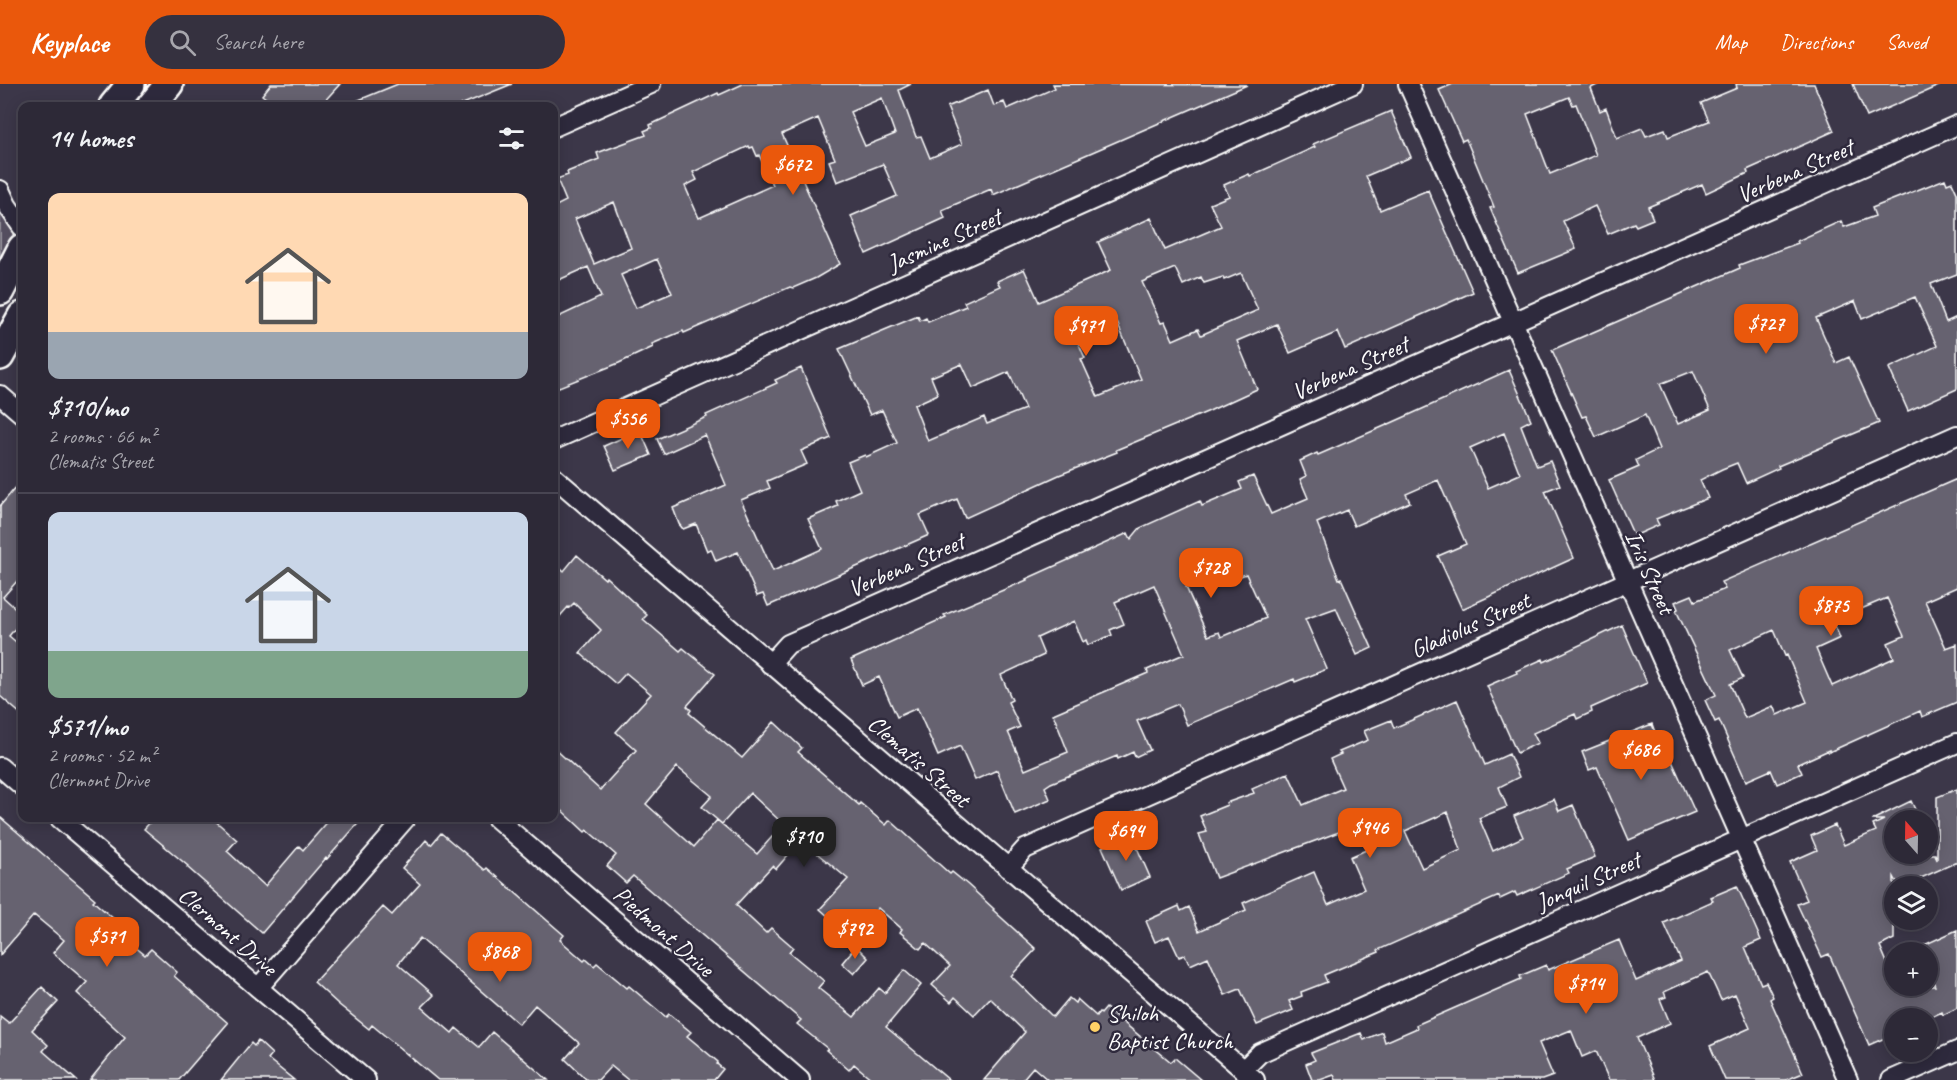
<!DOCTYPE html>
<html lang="en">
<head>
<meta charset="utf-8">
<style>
  body { margin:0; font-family:Caveat,sans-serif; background:#35313f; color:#f1f3f6; height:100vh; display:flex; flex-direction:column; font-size:22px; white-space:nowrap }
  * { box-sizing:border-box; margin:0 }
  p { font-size:20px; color:#a7a6ad }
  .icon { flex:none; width:33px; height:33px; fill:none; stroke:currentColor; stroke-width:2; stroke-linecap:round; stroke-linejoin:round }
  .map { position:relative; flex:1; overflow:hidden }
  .panel { position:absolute; left:18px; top:18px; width:540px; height:720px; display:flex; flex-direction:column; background:#2d2937; border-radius:12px; box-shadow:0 3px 15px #0003,0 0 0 2px #484552 }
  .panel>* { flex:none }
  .needle { width:39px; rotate:340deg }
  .buttons { position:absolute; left:1884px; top:726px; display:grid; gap:12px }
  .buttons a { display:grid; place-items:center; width:54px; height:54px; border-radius:50%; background:#2d2937; box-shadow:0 3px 15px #0003,0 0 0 2px #484552; font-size:30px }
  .price { position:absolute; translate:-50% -51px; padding:0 14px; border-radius:12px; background:#ea580c; color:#fff; font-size:20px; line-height:39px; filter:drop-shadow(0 2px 3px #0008) }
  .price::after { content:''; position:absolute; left:50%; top:36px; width:18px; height:14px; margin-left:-9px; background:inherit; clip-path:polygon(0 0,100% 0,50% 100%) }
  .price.active { background:#222; color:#fff }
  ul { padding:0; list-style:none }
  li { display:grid; align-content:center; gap:12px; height:318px; padding:0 30px }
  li+li { border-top:2px solid #484552 }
  li span { display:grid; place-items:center; height:186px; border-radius:12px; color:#555 }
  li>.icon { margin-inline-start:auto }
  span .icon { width:108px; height:108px; fill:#fffc; stroke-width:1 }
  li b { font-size:26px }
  h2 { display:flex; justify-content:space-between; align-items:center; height:72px; padding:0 30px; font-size:26px }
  header { display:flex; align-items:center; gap:36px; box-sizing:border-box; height:84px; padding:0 30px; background:#ea580c; color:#fff }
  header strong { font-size:28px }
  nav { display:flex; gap:33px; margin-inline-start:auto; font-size:21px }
  .search { width:420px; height:54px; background:#35313f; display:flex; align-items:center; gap:15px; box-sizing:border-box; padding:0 21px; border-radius:33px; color:#a7a6ad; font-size:22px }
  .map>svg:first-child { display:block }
  .green { fill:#555060; stroke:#aaa8b0; stroke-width:1.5 }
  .building { fill:#666270; stroke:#fff; stroke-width:1.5; fill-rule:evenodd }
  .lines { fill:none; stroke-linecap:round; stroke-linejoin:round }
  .minor-casing { stroke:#fff; stroke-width:22 }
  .primary-casing { stroke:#fff; stroke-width:32 }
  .minor { stroke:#2f2a3d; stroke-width:18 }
  .primary { stroke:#2f2a3d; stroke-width:27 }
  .poi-dot { fill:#ffd166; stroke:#2f2a3d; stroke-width:2 }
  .labels { text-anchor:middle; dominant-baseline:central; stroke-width:5; stroke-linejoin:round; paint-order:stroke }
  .street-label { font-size:24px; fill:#fff; stroke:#2f2a3d }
  .poi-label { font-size:24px; fill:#fff; stroke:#2f2a3d; text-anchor:start }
</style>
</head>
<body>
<header>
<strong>Keyplace</strong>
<div class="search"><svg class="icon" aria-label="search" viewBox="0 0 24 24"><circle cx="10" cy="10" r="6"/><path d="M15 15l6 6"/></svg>Search here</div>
<nav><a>Map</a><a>Directions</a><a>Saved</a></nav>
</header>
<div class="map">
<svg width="1957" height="996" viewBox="0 0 1957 996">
  <rect width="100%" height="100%" fill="#3c3749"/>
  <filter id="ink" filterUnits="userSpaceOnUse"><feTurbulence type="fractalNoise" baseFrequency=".0167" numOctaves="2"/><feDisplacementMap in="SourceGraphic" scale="12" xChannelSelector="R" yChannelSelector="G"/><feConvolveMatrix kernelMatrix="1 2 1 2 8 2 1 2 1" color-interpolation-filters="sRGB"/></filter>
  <g filter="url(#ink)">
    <path class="green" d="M0,106L22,143L0,207Z"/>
    <path class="building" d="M271,0H340L320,22H276L262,11Z
      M398,0H512L458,22H344Z
      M743,0H911L899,6L916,53L921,52L930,74L962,60L947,23L988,6L994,22L1004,18L1007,25L1055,4L1053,0L1247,1L993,111L991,105L942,126L945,134L866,170L851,132L897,112L883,80L837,98L829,77L835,75L818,34L782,50L840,180L816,194L793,204L790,203L684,249L683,247L652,260L653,263L619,279L554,305V235L601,213L588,183L554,198V123L566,117L557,95L568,91L567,88L599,75L597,69L646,51L644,47L651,44L650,41L718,9L719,11ZM882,14L895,50L865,62L850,28ZM749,62L750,64L753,63L757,72L759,71L773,101L699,134L685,102L697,96L693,88ZM614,118L631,164L594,180L575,135ZM657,175L672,209L636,224L621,191Z
      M1453,0H1599L1591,4L1600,27L1606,24L1617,54L1642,44L1646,52L1665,45L1668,53L1709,37L1701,19L1737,4L1736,0H1814L1834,47L1747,86L1748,89L1706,109L1702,100L1648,123L1653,135L1636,142L1634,139L1608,150L1595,122L1563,137L1576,165L1518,189L1490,124L1494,123L1466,55L1462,57L1439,6ZM1569,13L1573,21L1576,20L1596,71L1550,90L1527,30Z
      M1853,0H1943L1867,33Z
      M1391,27L1411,73L1366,92L1380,126L1428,106L1473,208L1345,265L1338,248L1290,269L1277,240L1237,257L1257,305L1207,328L1116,366L1117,368L1059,391L965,434L957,415L920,431L929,451L768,522L763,510L757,512L738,468L716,477L711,465L707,467L696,440L683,445L679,440L673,424L726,401L705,351L664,370L657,355L707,333L706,331L777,299L775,296L801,284L831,354L801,367L807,380L767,397L770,404L741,416L773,487L822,465L808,435L838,422L836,417L860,406L848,378L865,371L866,373L897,359L882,326L870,331L839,265L918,232L920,237L926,234L928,238L966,222L964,218L1000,202L997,197L1024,185L1039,218L1111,186L1098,158L1151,134L1165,166L1221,142L1210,120L1229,112L1224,101L1249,90L1250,92L1315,63L1313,60ZM1175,184L1183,201L1201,193L1204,199L1223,193L1224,196L1241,189L1258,226L1201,251L1198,245L1173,256L1165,238L1161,239L1142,198ZM1113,229L1141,295L1098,313L1081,275L1085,274L1073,247ZM962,280L973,304L1009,288L1025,325L987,340L984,333L928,357L914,321L938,310L931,293Z
      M1945,95L1947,100L1952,98L1957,109V190L1931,200L1946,238L1957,233V305L1908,327L1889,284L1937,262L1915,213L1862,235L1855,217L1816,234L1836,279L1849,273L1879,339L1778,382L1779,384L1746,399L1737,379L1722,385L1700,396L1708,414L1656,435L1659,441L1634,452L1609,396L1639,383L1636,376L1659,365L1645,331L1596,353L1586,332L1582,333L1552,266L1740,184L1739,181L1798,159L1797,157L1841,137L1844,143L1875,132L1872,124ZM1693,287L1710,326L1678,340L1660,300Z
      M1509,286L1531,336L1521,341L1537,382L1550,377L1560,401L1545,407L1574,474L1462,525L1438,472L1466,460L1438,396L1406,410L1410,418L1354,442L1347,426L1317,439L1339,495L1341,494L1372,564L1357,571L1336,524L1305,535L1327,585L1295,598L1294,595L1187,641L1178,620L1137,637L1150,666L1135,673L1133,668L1118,675L1117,672L1051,699L1045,703L1050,715L1015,730L997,686L975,696L960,662L938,672L917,624L897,633L879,593L862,601L851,576L946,533L944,531L1027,496L1026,495L1128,449L1131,455L1140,444L1200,417L1202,422L1242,405L1239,398L1253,392L1271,430L1308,414L1300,395L1306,392L1300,377L1317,369L1318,371L1389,340ZM1504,349L1520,390L1488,404L1470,364ZM1230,483L1235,494L1246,490L1266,534L1221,553L1219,548L1208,552L1186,503ZM1154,501L1184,570L1147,586L1148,589L1053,630L1068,668L1025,686L1008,648L1020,643L1008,618L1012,616L1001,591L1044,571L1037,554L1074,537L1083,558L1086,556L1088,561L1112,551L1110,546L1124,540L1115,518Z
      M640,346L651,371L615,386L604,362Z
      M1957,395V503L1925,517L1946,564L1957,560V618L1922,633L1920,627L1829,668V666L1798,680L1802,689L1777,700L1771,686L1746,697L1719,636L1715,638L1705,616L1716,611L1676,526L1678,525L1675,518L1692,511L1695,517L1725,505L1721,498ZM1887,514L1904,552L1888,559L1894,574L1832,602L1816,565L1840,554L1833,537ZM1774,546L1785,572L1787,571L1807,618L1777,631L1773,622L1745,634L1730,600L1743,594L1730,566Z
      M22,396V496H18L3,513L22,530V536L9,552L22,563V631L0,612V422Z
      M577,471L605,495L606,493L647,531L643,535L680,567L683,564L715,590L687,622L691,626L689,629L742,674L774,638L802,664L798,668L859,721L860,719L886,741L890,736L950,790L952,788L968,801L994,825L993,826L1036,865L1011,892L1053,933L1069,914L1075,919L1077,915L1096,932L1099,928L1101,930L1106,924L1171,978L1175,974L1201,996H1048L1033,983L1022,996H984L1025,948L990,914L974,931L955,913L951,918L932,901L950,882L925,859L920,865L900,848L902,845L878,824L850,855L830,837L831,835L820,825L848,795L801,756L776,785L772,782L736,821L766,849L771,844L793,863L789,868L824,897L818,904L854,933L879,904L885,909L904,886L921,901L886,943L949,996H873L854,980L849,986L826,966L828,965L797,940L801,936L633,792L626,799L607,782L616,771L587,746L585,748L554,719V664L600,706L636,666L616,648L651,610L626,589L616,600L580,569L601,546L574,519L569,524L568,523L554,539V495L562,485L564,487ZM677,683L712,712L702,723L722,740L750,709L779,736L774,742L779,745L757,770L717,736L694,763L646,720Z
      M1622,541L1647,599L1591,624L1592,628L1577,635L1575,630L1533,649L1538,659L1517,669L1487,602L1517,589L1516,587L1543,575L1544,578Z
      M1457,616L1485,681L1509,670L1519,693L1499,703L1507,723L1479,734L1493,767L1523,753L1514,732L1554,715L1559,727L1573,721L1595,773L1567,785L1569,789L1517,812L1515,808L1500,815L1499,812L1378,866L1379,868L1324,891L1327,898L1301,908L1302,912L1289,917L1293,926L1257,941L1240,905L1225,911L1208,873L1190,881L1185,871L1179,873L1169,852L1155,858L1146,837L1179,822L1181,827L1189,823L1199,847L1246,826L1243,819L1314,788L1328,821L1364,805L1350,773L1373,763L1363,739L1216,794L1199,750L1207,748L1200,732L1227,721L1226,719L1254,709L1252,705L1288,689L1303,721L1343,704L1330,675L1341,670L1339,668L1368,656L1364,647L1391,636L1394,644ZM1448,728L1461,766L1422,784L1405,747Z
      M1652,640L1659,659L1663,657L1695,728L1629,756L1597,683L1589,686L1582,668Z
      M1957,705V778L1903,802H1899L1894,793V855L1880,862L1894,895V902H1935L1928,885V868L1924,861L1957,846V924L1943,931L1942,928L1929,934H1894V950L1869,961L1829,870L1822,873L1797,820L1807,816L1790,778L1817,766L1811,752L1835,741L1844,761L1876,747L1873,741L1884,736H1872L1911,717L1920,736H1894V770H1935L1937,776V713Z
      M0,733L95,815L93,817L121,841L116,847L145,871L151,865L177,888L174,892L228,939L179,996H90L125,953L77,909L87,898L53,869L64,856L34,831L0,871Z
      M154,734H212L237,756L227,767L265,802L299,762L303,766L331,734H363L327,775L326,774L262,849L187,783L188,782L144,745Z
      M441,749L485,786L487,784L564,851L560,856L584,877L586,875L594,882L597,879L627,904L629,902L666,933L669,930L691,948L687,952L718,978L717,980L723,985L714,996H628L611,982L598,996H587L565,975L579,959L535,921L519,940L420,854L398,880L434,911L422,923L452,949L456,944L479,963L492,948L548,996H438L372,941L369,945L338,920L314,898L383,823L392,831L420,800L402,784L426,756L431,761Z
      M1131,750L1150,793L1121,806L1102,763Z
      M1737,802L1761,856L1745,863L1761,900L1766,898L1773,913L1770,915L1803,989L1786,996H1725L1710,962L1750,944L1735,910L1721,916L1708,888L1664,908L1666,913L1660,915L1670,939L1637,954L1655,996H1609L1596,967L1582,973L1571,946L1539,959L1553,992L1542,996H1336L1334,991L1320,996H1312L1306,980L1315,976L1311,969L1361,949L1364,956L1382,948L1385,958L1417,944L1416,941L1521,895L1520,892L1546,881L1548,886L1619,856L1636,897L1681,877L1664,839L1713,817L1711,813Z
      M856,862L868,874L854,890L842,879Z
      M42,903L58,918L32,946L48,961L43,967L76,996H0V932L9,939Z
      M258,957L272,970L268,975L294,996H221L251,959L254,962Z"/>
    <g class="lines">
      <defs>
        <path id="minor" d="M1408,0L1848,996
          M554,43L651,0
          M0,106L7,121L22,143
          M0,311L22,330
          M554,356L1353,0
          M554,393L1255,996
          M770,580L788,560L1957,41
          M0,683L22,702
          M59,734L366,996
          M496,734L800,996
          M1008,784L1025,765L1957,351
          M258,904L406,734
          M1243,986L1260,969L1957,659
          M1891,996L1957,967"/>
        <path id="primary" d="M113,22L131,0
          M151,22L169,0
          M0,207L22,164
          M0,272L22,232"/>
      </defs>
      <use href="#minor" class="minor-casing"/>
      <use href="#primary" class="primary-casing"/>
      <use href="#minor" class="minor"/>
      <use href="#primary" class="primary"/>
    </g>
  </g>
  <circle class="poi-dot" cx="1095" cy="943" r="6"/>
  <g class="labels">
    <g class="street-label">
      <text transform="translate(1795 87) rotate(-24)">Verbena Street</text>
      <text transform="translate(944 156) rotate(-24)">Jasmine Street</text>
      <text transform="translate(1350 284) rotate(-24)">Verbena Street</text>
      <text transform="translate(906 481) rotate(-24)">Verbena Street</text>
      <text transform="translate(1650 488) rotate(66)">Iris Street</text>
      <text transform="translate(1470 541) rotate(-24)">Gladiolus Street</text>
      <text transform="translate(919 677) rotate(41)">Clematis Street</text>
      <text transform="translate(1588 797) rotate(-24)">Jonquil Street</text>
      <text transform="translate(228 847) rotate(41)">Clermont Drive</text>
      <text transform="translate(664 847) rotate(41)">Piedmont Drive</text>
    </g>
    <g class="poi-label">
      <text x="1107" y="929">Shiloh<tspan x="1107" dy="28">Baptist Church</tspan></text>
    </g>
  </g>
</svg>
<div class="buttons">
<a><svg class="needle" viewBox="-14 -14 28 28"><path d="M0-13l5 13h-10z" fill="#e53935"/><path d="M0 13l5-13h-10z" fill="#a7a6ad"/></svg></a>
<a><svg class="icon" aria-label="layers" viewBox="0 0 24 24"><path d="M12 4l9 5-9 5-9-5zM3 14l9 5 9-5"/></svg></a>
<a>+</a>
<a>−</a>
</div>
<b class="price" style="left:793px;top:112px">$672</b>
<b class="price" style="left:1766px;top:271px">$727</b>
<b class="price" style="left:1086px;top:273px">$971</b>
<b class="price" style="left:628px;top:366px">$556</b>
<b class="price" style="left:1211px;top:515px">$728</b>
<b class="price" style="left:1831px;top:553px">$875</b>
<b class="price" style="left:1641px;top:697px">$686</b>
<b class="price" style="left:1370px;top:775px">$946</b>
<b class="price" style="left:1126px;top:778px">$694</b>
<b class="price active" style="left:804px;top:784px">$710</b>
<b class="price" style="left:855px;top:876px">$792</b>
<b class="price" style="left:107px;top:884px">$571</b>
<b class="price" style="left:500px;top:899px">$868</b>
<b class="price" style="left:1586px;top:931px">$714</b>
<section class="panel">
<h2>14 homes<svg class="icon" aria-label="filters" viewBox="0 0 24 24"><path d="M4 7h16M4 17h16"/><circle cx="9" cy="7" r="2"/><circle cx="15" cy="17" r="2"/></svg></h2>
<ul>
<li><span style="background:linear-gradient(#ffd9b3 75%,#9aa5b1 0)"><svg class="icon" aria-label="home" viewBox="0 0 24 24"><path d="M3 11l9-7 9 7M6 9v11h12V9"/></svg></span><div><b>$710/mo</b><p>2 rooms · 66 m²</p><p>Clematis Street</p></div></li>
<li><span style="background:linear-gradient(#c9d6e8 75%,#7fa58c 0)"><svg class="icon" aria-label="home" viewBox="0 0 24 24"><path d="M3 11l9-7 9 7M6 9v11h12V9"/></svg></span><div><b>$571/mo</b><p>2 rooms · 52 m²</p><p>Clermont Drive</p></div></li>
</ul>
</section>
</div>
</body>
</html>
